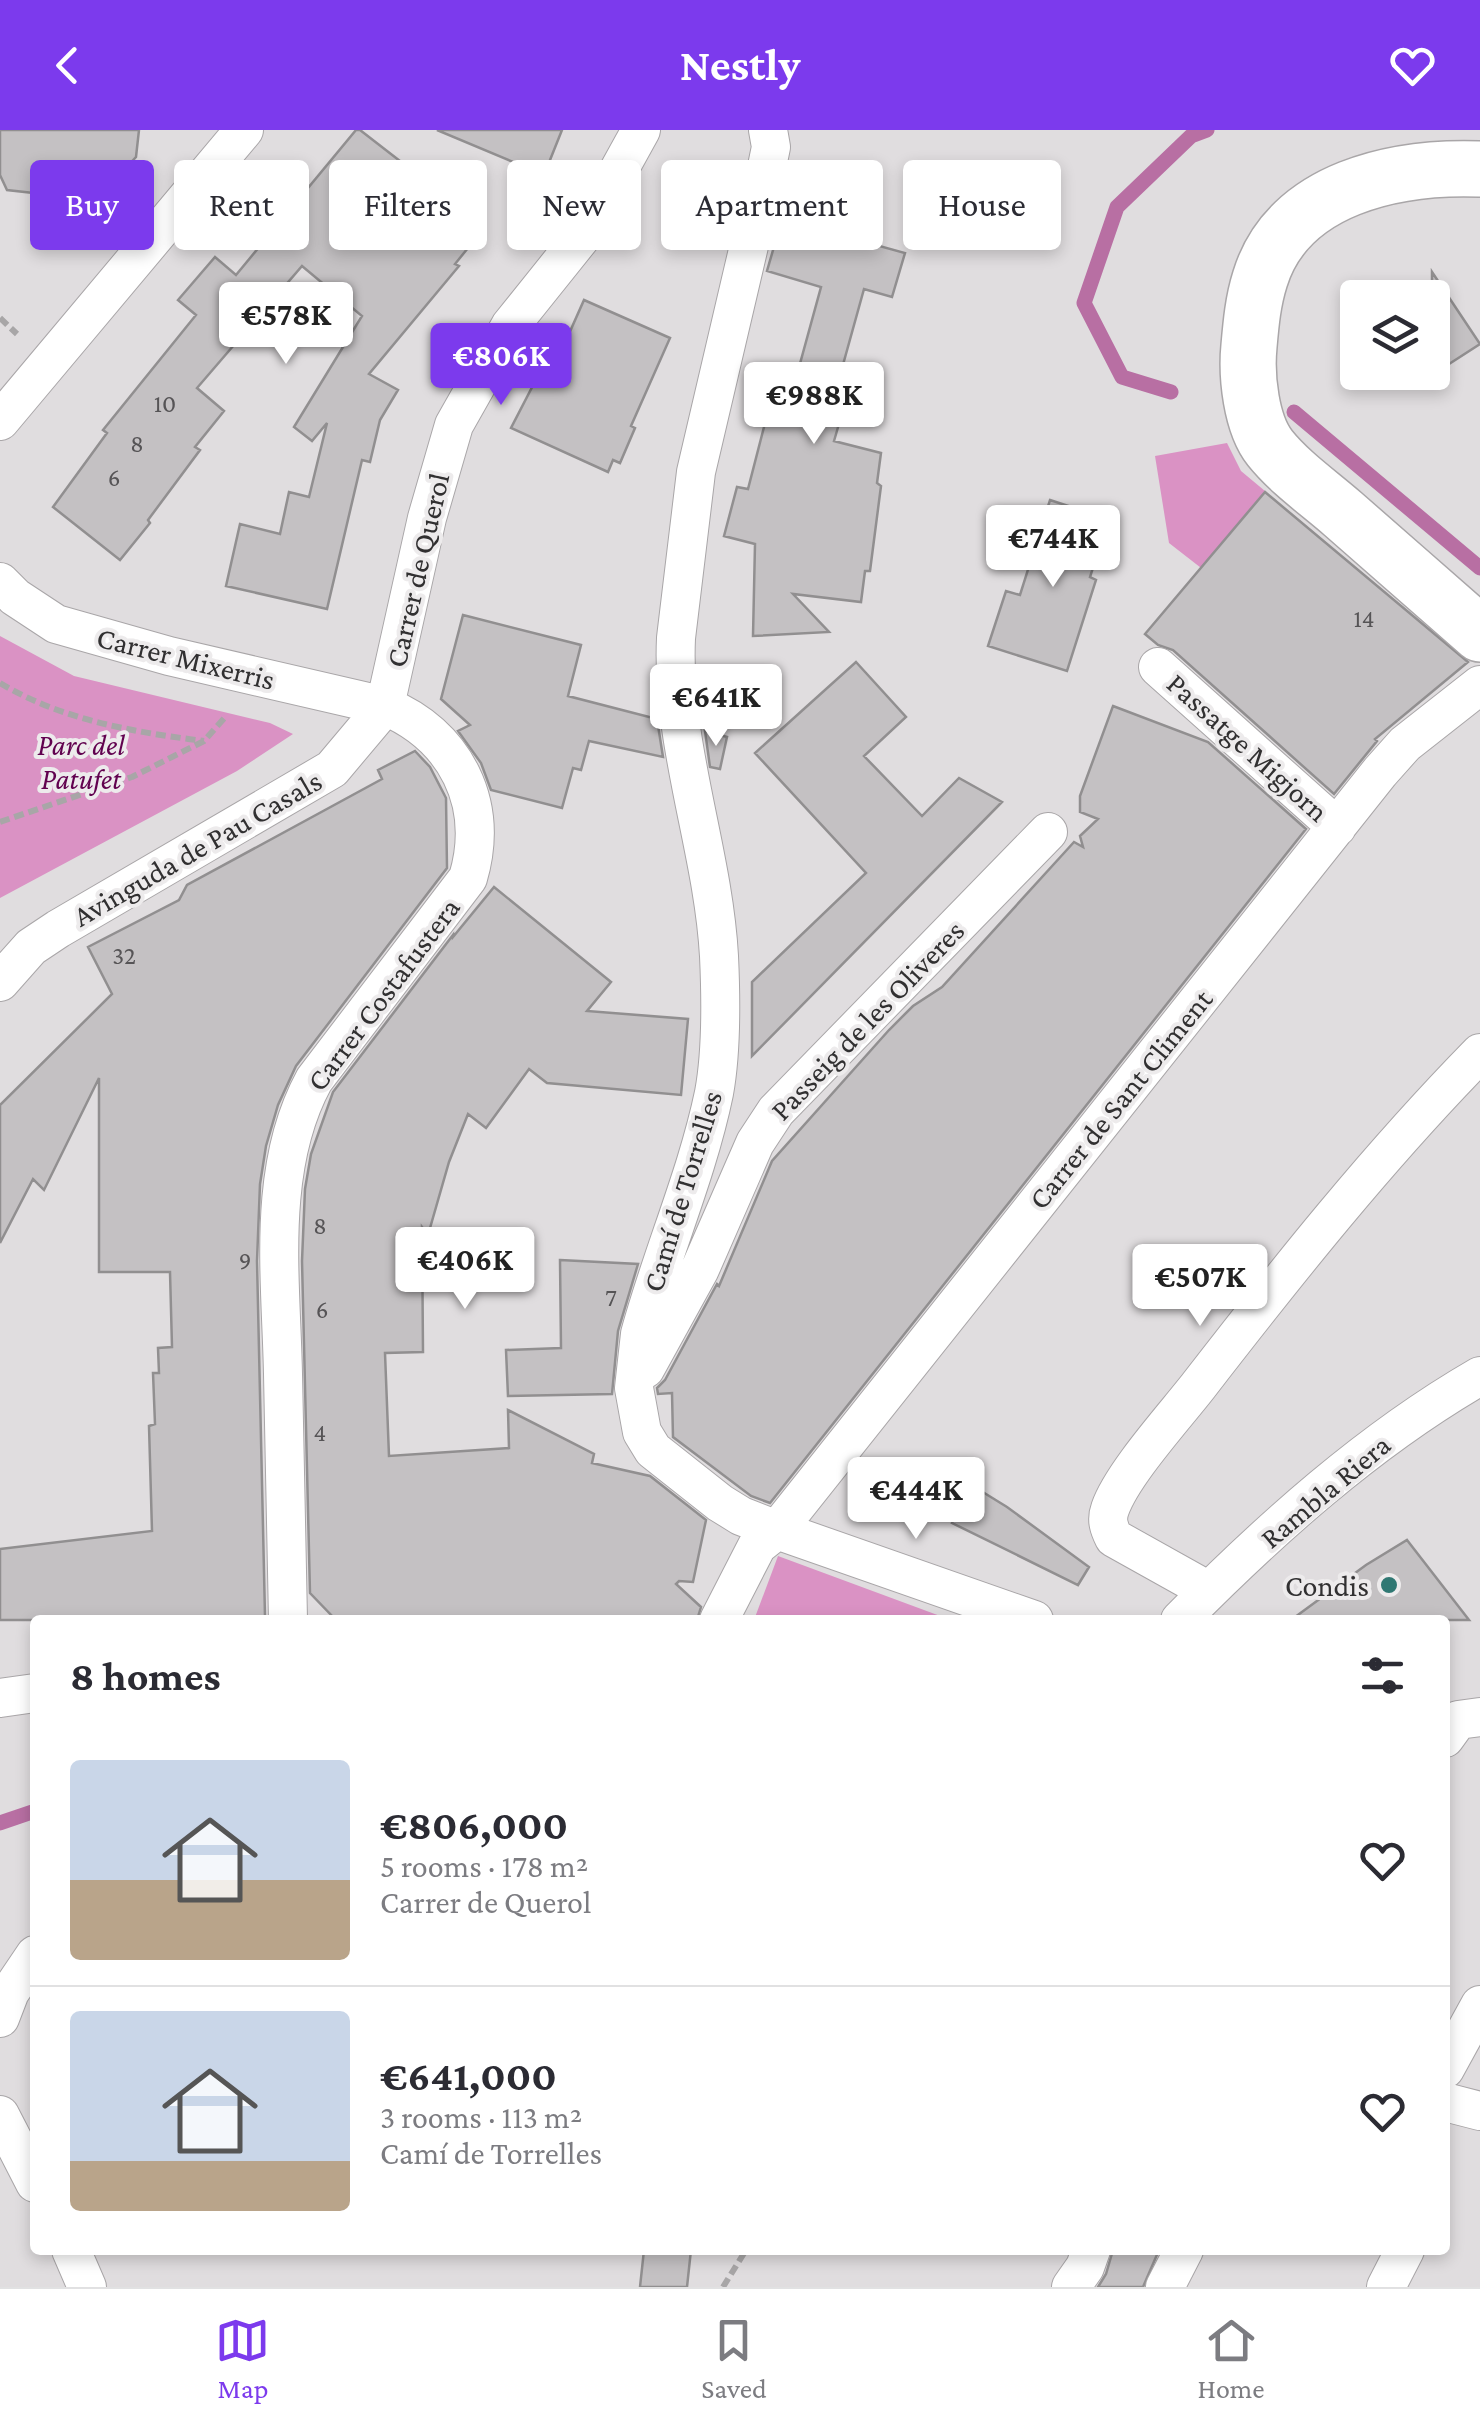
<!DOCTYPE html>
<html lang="en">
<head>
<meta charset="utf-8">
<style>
  body { margin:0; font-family:"Crimson Pro",serif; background:#f7f7f7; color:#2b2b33; height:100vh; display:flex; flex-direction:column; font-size:38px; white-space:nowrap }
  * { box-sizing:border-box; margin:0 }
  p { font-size:32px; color:#7c7c81 }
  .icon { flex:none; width:55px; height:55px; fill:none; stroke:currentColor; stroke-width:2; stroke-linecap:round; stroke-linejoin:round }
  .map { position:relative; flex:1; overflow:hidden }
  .side { position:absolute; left:30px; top:1485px; width:1420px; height:640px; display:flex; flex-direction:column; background:#fff; border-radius:10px; box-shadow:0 5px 15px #0003 }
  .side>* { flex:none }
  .top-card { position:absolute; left:30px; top:30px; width:1420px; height:90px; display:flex; gap:20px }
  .controls { position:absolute; left:1340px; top:150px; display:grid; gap:20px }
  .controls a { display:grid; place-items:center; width:110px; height:110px; border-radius:10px; background:#fff; box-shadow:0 5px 15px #0003; font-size:50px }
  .price { position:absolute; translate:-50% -85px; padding:0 22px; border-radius:10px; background:#fff; color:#222; font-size:32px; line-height:65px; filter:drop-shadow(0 2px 5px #0008) }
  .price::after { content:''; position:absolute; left:50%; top:60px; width:30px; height:22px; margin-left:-15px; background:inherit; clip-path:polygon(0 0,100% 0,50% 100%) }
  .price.active { background:#7c3aed; color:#fff }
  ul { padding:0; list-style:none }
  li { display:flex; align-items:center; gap:30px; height:250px; padding:0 40px }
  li+li { border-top:2px solid #e1e1e2 }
  li span { display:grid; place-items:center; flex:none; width:280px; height:200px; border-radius:10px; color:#555 }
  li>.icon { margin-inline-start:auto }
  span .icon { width:120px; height:120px; fill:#fffc; stroke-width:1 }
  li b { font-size:42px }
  h2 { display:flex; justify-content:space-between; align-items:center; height:120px; padding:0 40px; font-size:42px }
  .pill { padding:0 35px; border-radius:10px; background:#fff; box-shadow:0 5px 15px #0003; font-size:35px; line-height:90px }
  .pill.active { background:#7c3aed; color:#fff }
  header { display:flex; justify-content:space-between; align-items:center; height:130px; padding:0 40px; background:#7c3aed; color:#fff; font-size:45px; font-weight:700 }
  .tab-bar { display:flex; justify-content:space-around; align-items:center; height:140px; border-top:2px solid #e1e1e2; background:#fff; font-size:28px; color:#7c7c81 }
  .tab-bar a { display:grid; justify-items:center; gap:5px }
  .tab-bar .active { color:#7c3aed }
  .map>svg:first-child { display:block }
  .green { fill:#da92c4 }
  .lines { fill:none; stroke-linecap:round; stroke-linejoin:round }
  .stream { stroke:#b86fa3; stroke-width:15 }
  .building { fill:#c4c1c3; stroke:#918f90; stroke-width:2.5 }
  .street-casing { stroke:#a9a6a8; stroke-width:40 }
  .secondary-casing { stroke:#a9a6a8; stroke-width:58 }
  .path { stroke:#a8a6a7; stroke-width:6; stroke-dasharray:10 5; stroke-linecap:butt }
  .street { stroke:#fff; stroke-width:38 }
  .secondary { stroke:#fff; stroke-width:55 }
  .poi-dot { fill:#307873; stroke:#edebec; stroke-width:4 }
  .labels { text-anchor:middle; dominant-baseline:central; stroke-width:8; stroke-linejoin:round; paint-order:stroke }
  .number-label { font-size:25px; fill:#565456 }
  .street-label { font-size:30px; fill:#313031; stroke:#edebec }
  .park-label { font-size:30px; font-style:italic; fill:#61024f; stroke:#edebec }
  .poi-label { font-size:30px; fill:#313031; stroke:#edebec; text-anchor:end }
</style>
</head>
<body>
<header><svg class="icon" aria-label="back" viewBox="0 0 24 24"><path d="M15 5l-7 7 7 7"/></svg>Nestly<svg class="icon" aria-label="heart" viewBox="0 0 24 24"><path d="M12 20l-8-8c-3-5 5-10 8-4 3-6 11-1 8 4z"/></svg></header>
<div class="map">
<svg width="1480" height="2157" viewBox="0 0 1480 2157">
  <rect width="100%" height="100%" fill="#e0dddf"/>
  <path class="green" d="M1227,313L1241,341L1265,361L1205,433V441L1169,413L1155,326Z
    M0,506L74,546L270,593L293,604L237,641L0,768Z
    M778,1426L951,1490H754Z"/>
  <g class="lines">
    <path class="stream" d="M1171,262L1122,247L1084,173L1117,77L1191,6L1207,0
      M1294,282L1480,438
      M0,1693L35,1681"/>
  </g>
  <path class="building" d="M0,0H139L136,27L96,70L7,60L0,45Z
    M356,0H360L485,97L455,134L459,136L369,244L398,260L380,290L370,332L362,330L327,479L226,456L240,394L280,404L289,362L309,367L327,293L312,311L294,297L362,186L302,136L197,258L224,281L195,317L200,320L148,390L150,393L120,430L53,377L107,303L103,300L196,185L178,170L215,127L236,145Z
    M437,0H562L544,45Z
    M782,89L905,123L892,167L864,159L831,278L843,280L834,311L881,323L877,353L881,356L870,441H865L861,472L793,464L829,502L753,506L755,414L724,406L737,357L748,359L772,266L790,270L821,157L767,141Z
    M1432,142L1480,214L1432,245Z
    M584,170L670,208L631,296L635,298L620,333L613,330L608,342L511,298L556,211L564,215Z
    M1265,362L1468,532L1375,609L1377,611L1334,664L1173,520L1158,515L1145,504Z
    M1050,370L1105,388L1101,399L1105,400L1090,447L1096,450L1067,541L988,516L1006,461L1020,465Z
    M463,485L581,515L568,566L657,589L663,627L589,611L581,640L573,638L562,678L491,660L481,633L458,601L470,595L441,569Z
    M856,532L906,587L864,626L922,686L959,648L1002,672L752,926V852L866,743L755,623Z
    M1113,576L1208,612L1306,699L770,1373L751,1366L673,1307L672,1263L658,1264L657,1258L665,1250L717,1154L719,1156L772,1031L889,900L913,876L942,857L1064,723L1074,712L1083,717L1080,706L1098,689L1080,682V666Z
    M705,601L727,607L720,639L710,637Z
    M415,621L430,637L446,668L447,738L296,936L278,975L266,1016L260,1054L257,1131L265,1486L262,1490H0V1419L152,1401L149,1296L155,1294L153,1243H159L158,1218L172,1217L170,1142H99V948L44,1060L33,1049L0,1113V975L112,864L88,817L179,770L187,755L382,649L378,640Z
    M494,757L611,852L587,881L688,889L681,965L547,953L529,939L486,998L468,984L449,1032L428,1105L422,1097L423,1222L385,1223L389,1326L509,1318L508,1280L594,1324L592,1333L650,1346L706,1390L693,1452L679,1451L676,1454L701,1477L697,1490H336L310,1463L302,1131L305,1059L311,1024L333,962L453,805V807Z
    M560,1130L638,1134L618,1201L612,1264L508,1266L506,1220L561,1218Z
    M973,1356L1007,1377L1089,1437L1078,1455L952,1393Z
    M1407,1410L1469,1490H1291L1366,1435Z
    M644,2120H691L687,2157H640Z
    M1113,2120H1159L1143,2157H1098L1106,2144Z"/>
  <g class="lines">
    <defs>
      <path id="street" d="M768,0L771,17L763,56L696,342L676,508C671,616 713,719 719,826C721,869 722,920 714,963C697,1045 662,1123 640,1204L634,1258L642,1302L653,1320L720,1373L741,1386L777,1400L1034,1490
        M0,291L244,0
        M0,452L15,467L56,494L169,526L385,576C456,606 490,673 468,748L314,950C266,1038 281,1147 283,1244C285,1326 286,1408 288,1490
        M1158,537L1337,697
        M0,852L31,817L58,799L332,639L385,576L427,388L454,295L510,196L583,105L641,0
        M645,1239L700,1139L755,1013L776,981L1048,702
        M1209,1461L1114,1408C1109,1398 1106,1390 1110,1379C1122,1344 1175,1286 1199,1255C1288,1140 1378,1027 1480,923
        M719,1490L757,1416L777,1400L1380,642L1405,614L1480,555
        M1180,1490C1270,1399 1369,1310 1480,1246
        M0,1568L35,1563
        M1445,1608L1458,1590L1480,1587
        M0,1888L10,1862L35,1825
        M1445,1939L1480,1875
        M1445,1972L1480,1981
        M0,1985L35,2053
        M71,2120L87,2157
        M1071,2157L1085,2137L1091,2120
        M1165,2157L1184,2120
        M1386,2157L1405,2120"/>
      <path id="secondary" d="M1480,39C1397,36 1288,57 1260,149C1253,171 1251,193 1249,216C1246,246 1251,294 1270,318C1290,343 1319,363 1343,384C1389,424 1434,464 1480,504"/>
    </defs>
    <use href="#street" class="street-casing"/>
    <use href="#secondary" class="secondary-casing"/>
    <path class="path" d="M0,188L17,204
      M0,553C62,590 133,602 204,611
      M0,692L132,647L204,611L227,585
      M723,2157L746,2120"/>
    <use href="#street" class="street"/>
    <use href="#secondary" class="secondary"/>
  </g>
  <circle class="poi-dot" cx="1389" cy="1455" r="10"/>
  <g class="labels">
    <g class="number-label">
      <text x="165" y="273">10</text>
      <text x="137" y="313">8</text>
      <text x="114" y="347">6</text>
      <text x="1364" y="488">14</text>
      <text x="124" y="825">32</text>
      <text x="320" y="1095">8</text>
      <text x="245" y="1130">9</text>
      <text x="611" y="1167">7</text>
      <text x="322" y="1179">6</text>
      <text x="320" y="1302">4</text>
    </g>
    <g class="street-label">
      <text transform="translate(417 440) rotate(-77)">Carrer de Querol</text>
      <text transform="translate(186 528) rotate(14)">Carrer Mixerris</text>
      <text transform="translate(1248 617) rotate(42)">Passatge Migjorn</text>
      <text transform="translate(197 718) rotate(-30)">Avinguda de Pau Casals</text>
      <text transform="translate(383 864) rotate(-53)">Carrer Costafustera</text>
      <text transform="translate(867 890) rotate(-46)">Passeig de les Oliveres</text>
      <text transform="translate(1120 969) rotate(-51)">Carrer de Sant Climent</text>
      <text transform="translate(682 1061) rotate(-73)">Camí de Torrelles</text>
      <text transform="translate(1325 1361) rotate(-40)">Rambla Riera</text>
    </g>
    <g class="park-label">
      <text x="81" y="614">Parc del<tspan x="81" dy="34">Patufet</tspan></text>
    </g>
    <g class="poi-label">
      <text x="1369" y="1455">Condis</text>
    </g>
  </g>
</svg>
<div class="controls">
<a><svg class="icon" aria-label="layers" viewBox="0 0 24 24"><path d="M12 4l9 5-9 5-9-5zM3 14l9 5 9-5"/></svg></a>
</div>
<b class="price" style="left:286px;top:237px">€578K</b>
<b class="price active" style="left:501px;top:278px">€806K</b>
<b class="price" style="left:814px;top:317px">€988K</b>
<b class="price" style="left:1053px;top:460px">€744K</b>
<b class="price" style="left:716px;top:619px">€641K</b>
<b class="price" style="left:465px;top:1182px">€406K</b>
<b class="price" style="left:1200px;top:1199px">€507K</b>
<b class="price" style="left:916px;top:1412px">€444K</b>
<div class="top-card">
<a class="pill active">Buy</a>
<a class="pill">Rent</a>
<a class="pill">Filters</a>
<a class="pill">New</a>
<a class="pill">Apartment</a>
<a class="pill">House</a>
</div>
<section class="side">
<h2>8 homes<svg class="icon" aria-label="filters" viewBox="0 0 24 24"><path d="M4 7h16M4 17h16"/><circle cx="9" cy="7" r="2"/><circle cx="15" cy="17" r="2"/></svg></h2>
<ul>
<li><span style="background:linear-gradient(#c9d6e8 60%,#b9a48a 0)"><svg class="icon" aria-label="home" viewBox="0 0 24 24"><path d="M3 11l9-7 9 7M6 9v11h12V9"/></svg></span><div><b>€806,000</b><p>5 rooms · 178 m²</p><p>Carrer de Querol</p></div><svg class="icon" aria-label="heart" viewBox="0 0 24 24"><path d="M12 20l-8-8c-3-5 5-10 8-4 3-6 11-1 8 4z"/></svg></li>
<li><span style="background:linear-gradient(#c9d6e8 75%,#b9a48a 0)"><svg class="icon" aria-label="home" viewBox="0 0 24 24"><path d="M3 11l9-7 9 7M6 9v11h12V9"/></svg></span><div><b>€641,000</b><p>3 rooms · 113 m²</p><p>Camí de Torrelles</p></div><svg class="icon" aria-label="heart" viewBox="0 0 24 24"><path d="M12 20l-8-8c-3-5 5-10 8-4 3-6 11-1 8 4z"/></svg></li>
</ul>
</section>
</div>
<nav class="tab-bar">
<a class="active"><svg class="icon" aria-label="map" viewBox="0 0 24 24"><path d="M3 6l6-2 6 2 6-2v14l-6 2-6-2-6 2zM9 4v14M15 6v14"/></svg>Map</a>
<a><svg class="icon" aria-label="saved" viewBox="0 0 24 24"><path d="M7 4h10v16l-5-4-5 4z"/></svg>Saved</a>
<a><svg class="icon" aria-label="home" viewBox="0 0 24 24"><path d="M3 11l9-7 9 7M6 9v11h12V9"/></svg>Home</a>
</nav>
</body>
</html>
